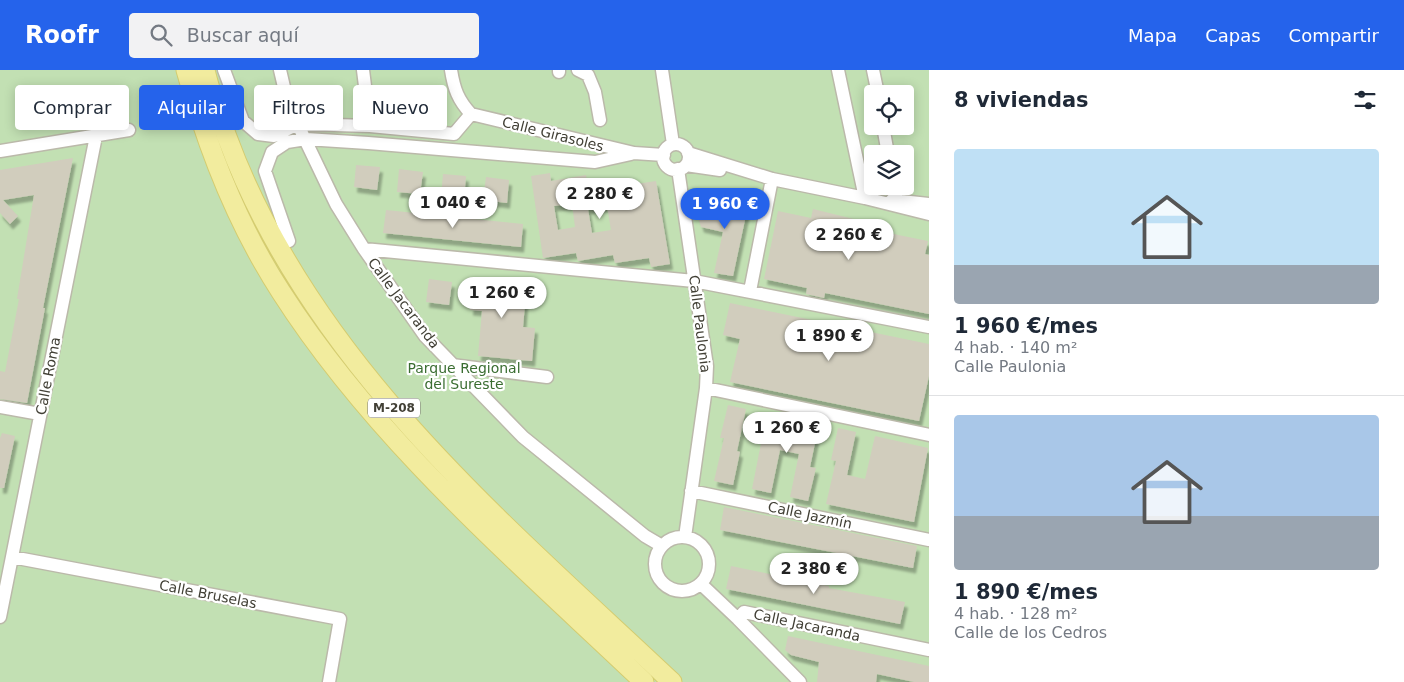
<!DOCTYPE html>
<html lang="es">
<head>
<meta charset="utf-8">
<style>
  body { margin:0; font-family:"DejaVu Sans",sans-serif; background:#f2f2f3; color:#1f2937; height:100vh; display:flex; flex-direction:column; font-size:19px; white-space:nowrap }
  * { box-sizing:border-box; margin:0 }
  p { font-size:16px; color:#747a83 }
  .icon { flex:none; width:28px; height:28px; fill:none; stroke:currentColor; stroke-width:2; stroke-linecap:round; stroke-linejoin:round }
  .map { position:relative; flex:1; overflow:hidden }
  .panel { display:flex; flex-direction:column; background:#fff; width:475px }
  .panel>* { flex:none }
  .top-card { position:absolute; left:15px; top:15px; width:475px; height:45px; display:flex; gap:10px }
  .tools { position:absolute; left:864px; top:15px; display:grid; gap:10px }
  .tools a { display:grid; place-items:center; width:50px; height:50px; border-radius:5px; background:#fff; box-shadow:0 2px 12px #0003; font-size:25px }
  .price { position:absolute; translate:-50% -42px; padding:0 11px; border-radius:18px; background:#fff; color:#222; font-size:16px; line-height:32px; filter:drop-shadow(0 1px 2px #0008) }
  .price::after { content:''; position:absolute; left:50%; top:30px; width:15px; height:11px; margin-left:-8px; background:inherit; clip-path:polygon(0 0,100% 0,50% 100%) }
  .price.on { background:#2563eb; color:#fff }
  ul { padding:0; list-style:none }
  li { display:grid; align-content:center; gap:10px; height:265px; padding:0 25px }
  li+li { border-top:1px solid #e0e1e3 }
  li span { display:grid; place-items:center; height:155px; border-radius:5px; color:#555 }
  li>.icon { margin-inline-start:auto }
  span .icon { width:90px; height:90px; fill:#fffc; stroke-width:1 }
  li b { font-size:21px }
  h2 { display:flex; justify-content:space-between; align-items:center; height:60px; padding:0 25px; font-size:21px }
  .pill { padding:0 18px; border-radius:5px; background:#fff; box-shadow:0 2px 12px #0003; font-size:18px; line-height:45px }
  .pill.on { background:#2563eb; color:#fff }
  header { display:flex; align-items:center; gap:30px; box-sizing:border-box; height:70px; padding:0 25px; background:#2563eb; color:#fff }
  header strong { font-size:24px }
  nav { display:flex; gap:28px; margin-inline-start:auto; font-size:18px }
  .search { width:350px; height:45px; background:#f2f2f3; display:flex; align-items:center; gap:12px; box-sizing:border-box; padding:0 18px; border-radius:5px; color:#747a83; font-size:19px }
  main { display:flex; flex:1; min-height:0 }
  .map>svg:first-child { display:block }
  .green { fill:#c2e0b3; fill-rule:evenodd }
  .building { fill:#d1cdbd; fill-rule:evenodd; filter:url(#shadow) }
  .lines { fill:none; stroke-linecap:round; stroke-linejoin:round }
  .street-casing { stroke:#bbb9aa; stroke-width:15 }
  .primary-casing { stroke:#d4cc70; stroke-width:21 }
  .street { stroke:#fff; stroke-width:12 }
  .primary { stroke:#f2ec9e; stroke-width:19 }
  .labels { text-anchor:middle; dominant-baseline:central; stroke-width:4.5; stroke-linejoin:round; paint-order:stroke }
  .shield { fill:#fff; stroke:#7b7972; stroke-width:1 }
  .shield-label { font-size:12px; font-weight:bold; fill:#424036 }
  .street-label { font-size:14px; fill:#424036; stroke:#fff }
  .park-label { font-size:14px; fill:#3a6d31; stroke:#fff }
</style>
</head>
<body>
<header>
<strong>Roofr</strong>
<div class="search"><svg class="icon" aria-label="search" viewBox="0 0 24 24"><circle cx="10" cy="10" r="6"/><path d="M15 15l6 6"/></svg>Buscar aquí</div>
<nav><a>Mapa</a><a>Capas</a><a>Compartir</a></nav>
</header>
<main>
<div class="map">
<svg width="929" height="612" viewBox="0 0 929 612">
  <defs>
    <filter id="shadow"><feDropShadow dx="3" dy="5.5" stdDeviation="1" flood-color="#0004"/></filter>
  </defs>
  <rect width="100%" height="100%" fill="#f1f0e6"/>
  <path class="green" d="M0,0H929V612H0ZM872,24H905V56H872ZM872,84H905V116H872Z"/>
  <path class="building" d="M73,88L43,238H45L27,333L0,329V301L5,302L19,229H17L34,125L3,130L18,146L10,154L0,143V100Z
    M356,95L380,97L377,120L354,117Z
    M399,99L423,102L420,124L397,122Z
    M550,103L551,111L586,105L588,115L622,109L623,116L656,111L670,194L651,197L649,188L615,193L613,185L578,191L576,183L543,188L531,106ZM572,134L575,157L558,160L554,136ZM607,136L611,160L592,163L588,139Z
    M443,104L466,106L464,129L441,127Z
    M486,107L509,110L507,133L483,130Z
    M731,127L749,131L733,206L714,203L723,162L701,157L697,144V130L729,137Z
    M813,139L866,152L864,158L928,171L925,184L929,185V244L825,223L824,228L806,224L807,218L764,209L778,141L811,148Z
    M386,140L523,154L521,177L383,163Z
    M473,207L527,212L523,257L535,258L532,291L478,286L482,241L470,240Z
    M429,209L452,212L449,235L426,232Z
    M730,233L929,274V306L919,351L730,312L740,269L723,265Z
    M728,335L746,339L737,381L740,382L733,415L714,411L724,368H720Z
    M767,343L819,354L810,397L816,398L808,431L790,427L799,384L780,380L771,423L752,419Z
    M838,358L856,362L847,405L865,409L875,366L928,378L914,452L826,434L836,391L831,390Z
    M2,363L15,366L4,418H0V368Z
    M724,437L917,476L913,498L720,460Z
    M731,496L829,516V518L905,532L900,554L726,519Z
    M788,566L929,596V612H914L877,604L876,612H817L819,592L791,585L785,580Z"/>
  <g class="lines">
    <defs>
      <path id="street" d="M224,0L243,51L258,64L274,66L298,54L370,56L454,64L471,44L634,83L664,85
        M280,0L288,34L336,134L364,179L425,266L523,367L645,466L662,476
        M363,0L370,56
        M451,0C454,19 458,30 471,44
        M559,0V2
        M578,0L588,5L595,22L600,50
        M662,0L673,74
        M838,0L865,128
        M873,0L878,24
        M883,56L888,84
        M663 87a13 13 0 1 1 26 0a13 13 0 1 1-26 0Z
        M0,81L129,60
        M688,83L772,109L865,128L929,144
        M686,95L720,100
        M678,99L707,296L706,318L685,467
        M894,116L897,130
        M892,130L929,134
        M289,171L265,101L272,82L287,72L306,69L368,73L595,92L631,84
        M364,179L694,211L929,257
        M750,221L772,109
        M452,295L547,307
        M706,318L929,365
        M0,337L40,344
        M691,421L929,470
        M655 494a27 27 0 1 1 54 0a27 27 0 1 1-54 0Z
        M12,487L340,549L329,612
        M701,514L738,549L744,542L929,580
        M0,547L96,66
        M738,549L800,612"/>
      <path id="primary" d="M186,0C207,77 237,154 281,222C377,372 516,490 644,612
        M205,0C210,23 219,45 227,67C310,293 501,451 672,612"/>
    </defs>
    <use href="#street" class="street-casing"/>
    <use href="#primary" class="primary-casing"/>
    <use href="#street" class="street"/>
    <use href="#primary" class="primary"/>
  </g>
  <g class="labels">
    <rect class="shield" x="368" y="328.5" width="52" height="19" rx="4"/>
    <g class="shield-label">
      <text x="394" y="338">M-208</text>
    </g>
    <g class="street-label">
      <text transform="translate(553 64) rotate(14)">Calle Girasoles</text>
      <text transform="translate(404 233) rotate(53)">Calle Jacaranda</text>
      <text transform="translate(700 254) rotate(83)">Calle Paulonia</text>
      <text transform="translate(48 306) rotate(-79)">Calle Roma</text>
      <text transform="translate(810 445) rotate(12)">Calle Jazmín</text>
      <text transform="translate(208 524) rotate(11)">Calle Bruselas</text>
      <text transform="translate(807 555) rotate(12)">Calle Jacaranda</text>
    </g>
    <g class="park-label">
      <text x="464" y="298">Parque Regional<tspan x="464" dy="16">del Sureste</tspan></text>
    </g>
  </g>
</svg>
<div class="tools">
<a><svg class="icon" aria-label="locate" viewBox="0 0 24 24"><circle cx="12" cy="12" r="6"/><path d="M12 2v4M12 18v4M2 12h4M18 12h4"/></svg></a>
<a><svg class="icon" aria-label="layers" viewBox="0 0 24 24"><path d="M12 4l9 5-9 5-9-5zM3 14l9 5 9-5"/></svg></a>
</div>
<b class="price" style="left:600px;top:150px">2 280 €</b>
<b class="price" style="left:453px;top:159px">1 040 €</b>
<b class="price on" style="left:725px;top:160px">1 960 €</b>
<b class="price" style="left:849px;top:191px">2 260 €</b>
<b class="price" style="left:502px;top:249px">1 260 €</b>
<b class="price" style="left:829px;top:292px">1 890 €</b>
<b class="price" style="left:787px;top:384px">1 260 €</b>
<b class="price" style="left:814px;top:525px">2 380 €</b>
<div class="top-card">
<a class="pill">Comprar</a>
<a class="pill on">Alquilar</a>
<a class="pill">Filtros</a>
<a class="pill">Nuevo</a>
</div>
</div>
<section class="panel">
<h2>8 viviendas<svg class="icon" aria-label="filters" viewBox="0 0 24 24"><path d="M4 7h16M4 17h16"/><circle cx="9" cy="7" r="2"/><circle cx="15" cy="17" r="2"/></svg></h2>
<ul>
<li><span style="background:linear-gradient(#bfe0f5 75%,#9aa5b1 0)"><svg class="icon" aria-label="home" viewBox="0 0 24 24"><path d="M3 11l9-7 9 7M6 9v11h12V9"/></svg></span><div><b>1 960 €/mes</b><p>4 hab. · 140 m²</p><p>Calle Paulonia</p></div></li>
<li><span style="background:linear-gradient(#a9c7e8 65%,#9aa5b1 0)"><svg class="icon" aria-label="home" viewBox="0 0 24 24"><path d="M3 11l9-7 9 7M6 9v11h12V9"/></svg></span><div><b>1 890 €/mes</b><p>4 hab. · 128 m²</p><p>Calle de los Cedros</p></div></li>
</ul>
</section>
</main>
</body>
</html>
